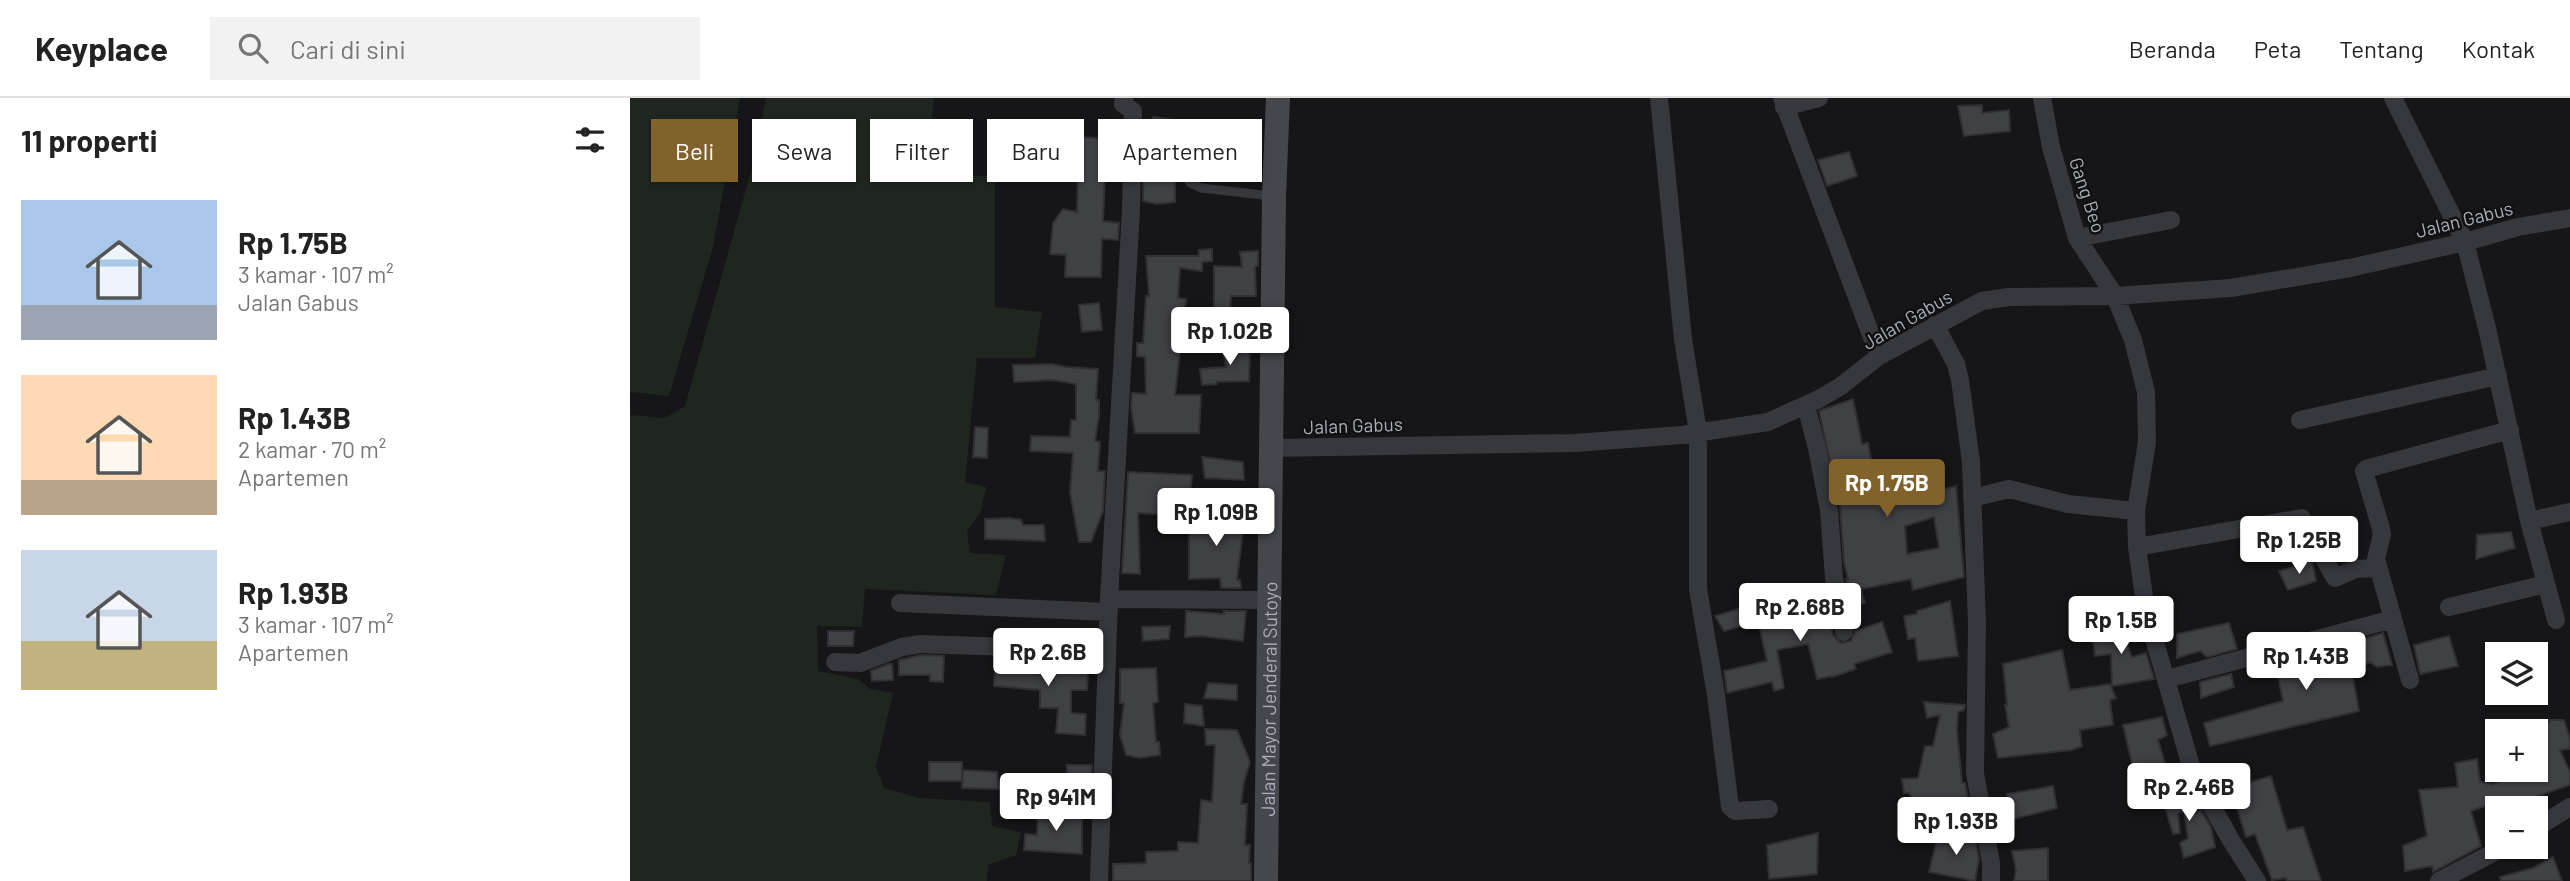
<!DOCTYPE html>
<html lang="id">
<head>
<meta charset="utf-8">
<style>
  body { margin:0; font-family:Barlow,sans-serif; background:#f2f2f2; color:#222; height:100vh; display:flex; flex-direction:column; font-size:26px; white-space:nowrap }
  * { box-sizing:border-box; margin:0 }
  p { font-size:23px; color:#767676 }
  .icon { flex:none; width:38px; height:38px; fill:none; stroke:currentColor; stroke-width:2; stroke-linecap:round; stroke-linejoin:round }
  .map { position:relative; flex:1; overflow:hidden }
  .side { display:flex; flex-direction:column; background:#fff; width:630px }
  .side>* { flex:none }
  .banner { position:absolute; left:21px; top:21px; width:665px; height:63px; display:flex; gap:14px }
  .controls { position:absolute; left:1855px; top:544px; display:grid; gap:14px }
  .controls a { display:grid; place-items:center; width:63px; height:63px; border-radius:0px; background:#fff; box-shadow:0 2px 5px #0004; font-size:35px }
  .price { position:absolute; translate:-50% -60px; padding:0 16px; border-radius:7px; background:#fff; color:#222; font-size:23px; line-height:46px; filter:drop-shadow(0 2px 4px #0008) }
  .price::after { content:''; position:absolute; left:50%; top:42px; width:21px; height:16px; margin-left:-10px; background:inherit; clip-path:polygon(0 0,100% 0,50% 100%) }
  .price.active { background:#80622a; color:#fff }
  ul { padding:0; list-style:none }
  li { display:flex; align-items:center; gap:21px; height:175px; padding:0 21px }
  li span { display:grid; place-items:center; flex:none; width:196px; height:140px; border-radius:0px; color:#555 }
  li>.icon { margin-inline-start:auto }
  span .icon { width:84px; height:84px; fill:#fffc; stroke-width:1 }
  li b { font-size:30px }
  h2 { display:flex; justify-content:space-between; align-items:center; height:84px; padding:0 21px; font-size:30px }
  .tag { padding:0 24px; border-radius:0px; background:#fff; box-shadow:0 2px 5px #0004; font-size:24px; line-height:63px }
  .tag.active { background:#80622a; color:#fff }
  header { display:flex; align-items:center; gap:42px; box-sizing:border-box; height:98px; padding:0 35px; background:#fff; border-bottom:2px solid #e0e0e0 }
  header strong { font-size:33px }
  nav { display:flex; gap:38px; margin-inline-start:auto; font-size:24px }
  .search { width:490px; height:63px; background:#f2f2f2; display:flex; align-items:center; gap:18px; box-sizing:border-box; padding:0 24px; border-radius:0px; color:#767676; font-size:26px }
  main { display:flex; flex:1; min-height:0 }
  .map>svg:first-child { display:block }
  .green { fill:#1e261f }
  .building { fill:#404145; stroke:#303034; stroke-width:2; fill-rule:evenodd }
  .lines { fill:none; stroke-linecap:round; stroke-linejoin:round }
  .lane { stroke:#37383d; stroke-width:9 }
  .street { stroke:#37383d; stroke-width:18 }
  .secondary { stroke:#45474d; stroke-width:24 }
  .labels { text-anchor:middle; dominant-baseline:central; stroke-width:5; stroke-linejoin:round; paint-order:stroke }
  .street-label { font-size:19px; fill:#a8adb8; stroke:#111113 }
</style>
</head>
<body>
<header>
<strong>Keyplace</strong>
<div class="search"><svg class="icon" aria-label="search" viewBox="0 0 24 24"><circle cx="10" cy="10" r="6"/><path d="M15 15l6 6"/></svg>Cari di sini</div>
<nav><a>Beranda</a><a>Peta</a><a>Tentang</a><a>Kontak</a></nav>
</header>
<main>
<section class="side">
<h2>11 properti<svg class="icon" aria-label="filters" viewBox="0 0 24 24"><path d="M4 7h16M4 17h16"/><circle cx="9" cy="7" r="2"/><circle cx="15" cy="17" r="2"/></svg></h2>
<ul>
<li><span style="background:linear-gradient(#a9c7e8 75%,#9aa5b1 0)"><svg class="icon" aria-label="home" viewBox="0 0 24 24"><path d="M3 11l9-7 9 7M6 9v11h12V9"/></svg></span><div><b>Rp 1.75B</b><p>3 kamar · 107 m²</p><p>Jalan Gabus</p></div></li>
<li><span style="background:linear-gradient(#ffd9b3 75%,#b9a48a 0)"><svg class="icon" aria-label="home" viewBox="0 0 24 24"><path d="M3 11l9-7 9 7M6 9v11h12V9"/></svg></span><div><b>Rp 1.43B</b><p>2 kamar · 70 m²</p><p>Apartemen</p></div></li>
<li><span style="background:linear-gradient(#c9d6e8 65%,#c2b280 0)"><svg class="icon" aria-label="home" viewBox="0 0 24 24"><path d="M3 11l9-7 9 7M6 9v11h12V9"/></svg></span><div><b>Rp 1.93B</b><p>3 kamar · 107 m²</p><p>Apartemen</p></div></li>
</ul>
</section>
<div class="map">
<svg width="1940" height="783" viewBox="0 0 1940 783">
  <rect width="100%" height="100%" fill="#161618"/>
  <path class="green" d="M0,0H110L83,149L39,298L0,294Z
    M136,0H304L295,78H365V209L412,214L405,260H347L335,384L356,389L351,413L337,433L340,455L376,457L366,497L235,491L232,529L187,528L188,573L228,581L240,591L263,595L246,669L254,690L289,700L360,704L362,728L391,734L386,757L358,767L357,783H0V317L35,320L55,308L123,66Z"/>
  <path class="building" d="M1352,7V15L1379,12L1380,33L1334,38L1328,8Z
    M523,19L551,23L549,40L548,43H545V104L527,106L513,103L514,34L521,35Z
    M424,37L491,42L490,77H475L473,123L489,125L488,142L472,141L471,179H435L436,157L420,156L423,125L433,111L447,114L448,77L421,76Z
    M1219,54L1227,78L1197,88L1188,62Z
    M582,151V163L572,164V173L550,170L548,200L556,201L545,297H571L569,335H505L501,309L502,295L516,296L515,259L507,258V245H513L516,198H519L516,158H569V152Z
    M628,153V168H625L626,198H601L600,215L584,214V168L612,169L610,154Z
    M469,205L472,232L452,234L449,207Z
    M620,248L619,283L587,284V286L572,287L570,271L596,269L592,249Z
    M421,266L436,269L468,271L466,302H469V317L465,343L470,344L468,373H475L473,413L461,444H449L440,395L443,355L400,353L401,338L440,339L441,322H446V286L422,282L384,284L383,267Z
    M1223,301L1232,346L1238,345L1247,395H1249L1253,408L1326,388L1334,479L1283,492L1281,481L1231,491L1235,505L1221,509L1216,481H1218L1214,464L1210,410L1189,313ZM1304,419L1309,450L1277,456L1275,428Z
    M345,329L358,330L357,360L343,359Z
    M572,359L613,364L614,382L575,380Z
    M498,374L562,377L559,418L508,415L510,476L492,475Z
    M615,415L607,482H610L611,490H591L590,480L559,481V418Z
    M380,420L391,422L393,427H414L415,443L355,441V421Z
    M1881,434L1885,450L1846,461L1847,437Z
    M1682,463L1686,483L1658,492L1649,473Z
    M1148,499L1153,516L1197,506L1203,537L1211,545L1221,543L1225,533L1252,524L1262,554L1224,566L1226,571L1202,579V578L1187,581L1178,546L1147,552L1154,590L1144,593L1142,584L1097,595L1094,573L1137,563L1128,523L1094,533L1085,518Z
    M1320,503L1328,558L1288,563L1285,540L1278,541L1274,518L1287,516V513Z
    M556,513L594,516V513H616L613,543L570,538L555,539Z
    M1599,525L1607,551L1577,559L1570,553L1547,560V536Z
    M1490,526L1502,559L1516,555L1524,581L1482,588L1481,556L1465,558L1462,532Z
    M540,528L539,541L513,543L512,529Z
    M198,533H224L223,548H198Z
    M1753,535L1762,567L1747,569L1740,564L1722,574L1729,613L1580,648L1574,625L1653,603L1645,564L1673,557L1710,552L1709,549Z
    M1819,538L1828,568L1790,576L1784,547Z
    M1432,552L1440,592L1480,586L1486,600L1480,602L1483,627L1450,632L1452,648L1442,652L1368,660L1363,636L1379,629L1375,607H1377L1373,566Z
    M291,557L314,558L313,584L300,583V577H269V562Z
    M365,560L411,561V573L440,575V562L459,563L457,592H441V615L456,616L455,637L426,635L428,610H410V592L364,588Z
    M258,566H262L263,582L242,583L241,573Z
    M526,570L528,604L523,605L526,644H529L530,657L509,660L496,657L490,637L494,605H490V571Z
    M1601,576L1604,589L1571,600L1570,584Z
    M578,585L607,587V602L574,600Z
    M1294,604L1335,607L1334,612L1328,614L1327,632L1332,685H1335L1341,716L1292,723L1279,695H1274L1272,681L1288,680L1295,648H1303L1310,617L1297,620Z
    M555,606L572,608L574,628L554,625Z
    M1532,619L1537,637L1528,642L1535,665L1504,674L1493,627Z
    M1919,622H1934L1940,641V651L1930,652L1940,674V687L1876,709L1871,702L1841,713L1851,748L1803,774L1802,768L1775,773L1773,748L1797,738L1789,692L1828,689L1825,665L1847,661L1850,684L1862,686L1906,672L1909,670L1906,657V628L1919,625Z
    M575,631L607,632L620,664L614,684L611,706H617L615,747H620L619,765H621V783H483V766L516,765V754L548,753V744L568,745L571,702L582,704L585,647H576Z
    M299,664H332V683H299Z
    M437,667H462L461,689L437,688Z
    M333,672L367,674L369,691L332,690Z
    M1641,678L1657,732L1673,729L1691,783H1657L1656,780L1642,782L1625,736L1616,739L1601,690Z
    M1423,688L1427,710L1383,721L1377,696Z
    M1544,692L1545,701L1560,693L1566,703L1567,714L1571,712L1581,729L1585,749L1554,760L1550,745L1558,740L1554,713L1548,716L1550,735L1543,736L1531,696Z
    M408,708H429L428,717L452,718V756L394,752L395,736L407,737Z
    M1188,735L1187,776L1139,781L1137,747Z
    M1308,737L1345,738L1349,761L1345,783L1299,774Z
    M1418,750V783H1384L1386,772L1382,753Z
    M1923,759L1932,783H1871L1870,779L1903,770Z"/>
  <g class="lines">
    <path class="lane" d="M555,43L553,67L560,85L571,90L642,98"/>
    <path class="street" d="M1029,0L1053,241L1068,334V491L1086,597L1100,709L1105,713L1139,711
      M1152,0L1249,258
      M1412,0L1421,49L1447,140L1485,198L1503,242L1516,294L1517,344L1506,413L1507,449L1516,513L1563,675L1602,744L1627,783
      M1763,0L1835,144L1857,230L1899,423L1926,522
      M1154,9L1189,0
      M1447,140L1541,122
      M1305,227L1326,266L1330,282L1341,364L1347,525L1345,675L1361,765V783
      M1176,308L1187,350L1199,412L1204,480L1214,534
      M1670,322L1868,278
      M641,350L945,345L1052,337L1138,324L1189,301L1211,288L1249,258L1352,203L1379,199L1485,198L1601,190L1720,170L1835,144L1888,129L1940,120
      M1342,400L1379,391L1438,406L1506,413
      M1899,423L1940,414
      M1684,443L1705,480L1725,471L1747,470
      M1507,449L1672,420
      M479,501L639,502
      M270,505L479,514
      M1819,509L1916,486
      M1763,521L1780,582
      M205,564L230,565L272,549L290,546L477,552
      M1537,581L1763,521L1746,461L1752,436L1750,427L1734,373L1736,371L1880,332
      M1906,730L1940,709
      M469,783L479,501L501,112L503,13L493,6L494,0
      M1809,783L1874,749"/>
    <path class="secondary" id="s1" d="M636,783L644,98L648,0"/>
  </g>
  <g class="labels">
    <g class="street-label">
      <text transform="translate(1458 97) rotate(72)">Gang Beo</text>
      <text transform="translate(1834 121) rotate(-14)">Jalan Gabus</text>
      <text transform="translate(1277 221) rotate(-30)">Jalan Gabus</text>
      <text transform="translate(723 327) rotate(-2)">Jalan Gabus</text>
      <text stroke="none"><textPath href="#s1" startOffset="182">Jalan Mayor Jenderal Sutoyo</textPath></text>
    </g>
  </g>
</svg>
<div class="controls">
<a><svg class="icon" aria-label="layers" viewBox="0 0 24 24"><path d="M12 4l9 5-9 5-9-5zM3 14l9 5 9-5"/></svg></a>
<a>+</a>
<a>−</a>
</div>
<b class="price" style="left:600px;top:269px">Rp 1.02B</b>
<b class="price active" style="left:1257px;top:421px">Rp 1.75B</b>
<b class="price" style="left:586px;top:450px">Rp 1.09B</b>
<b class="price" style="left:1669px;top:478px">Rp 1.25B</b>
<b class="price" style="left:1170px;top:545px">Rp 2.68B</b>
<b class="price" style="left:1491px;top:558px">Rp 1.5B</b>
<b class="price" style="left:418px;top:590px">Rp 2.6B</b>
<b class="price" style="left:1676px;top:594px">Rp 1.43B</b>
<b class="price" style="left:1559px;top:725px">Rp 2.46B</b>
<b class="price" style="left:426px;top:735px">Rp 941M</b>
<b class="price" style="left:1326px;top:759px">Rp 1.93B</b>
<div class="banner">
<a class="tag active">Beli</a>
<a class="tag">Sewa</a>
<a class="tag">Filter</a>
<a class="tag">Baru</a>
<a class="tag">Apartemen</a>
</div>
</div>
</main>
</body>
</html>
